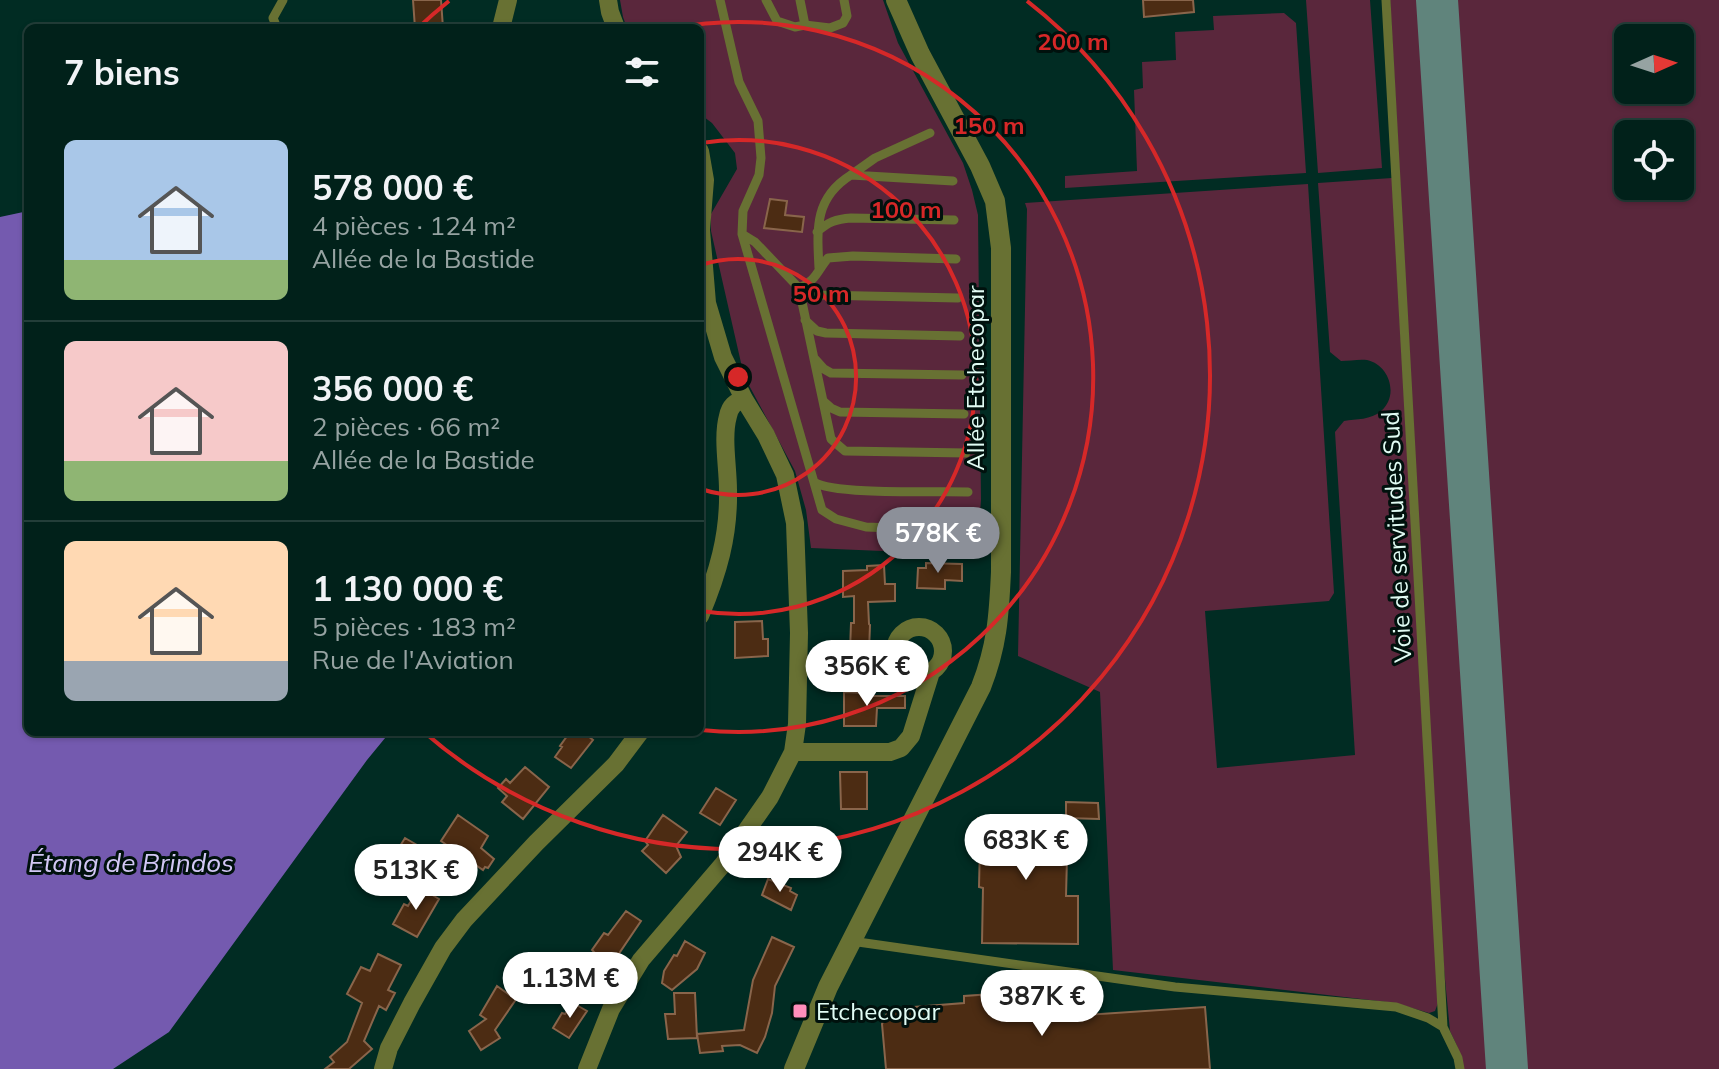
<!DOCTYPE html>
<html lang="fr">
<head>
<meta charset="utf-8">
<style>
  body { margin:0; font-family:Mulish,sans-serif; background:#0b2923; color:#f1f3f6; height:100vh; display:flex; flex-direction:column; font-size:30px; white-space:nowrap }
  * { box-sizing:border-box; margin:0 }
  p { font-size:26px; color:#96a3a2 }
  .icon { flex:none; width:44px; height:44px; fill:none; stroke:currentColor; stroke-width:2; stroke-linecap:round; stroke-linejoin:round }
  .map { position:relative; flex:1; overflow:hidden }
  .details { position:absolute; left:24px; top:24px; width:680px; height:712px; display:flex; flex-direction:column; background:#01211a; border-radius:12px; box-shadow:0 2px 6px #0004,0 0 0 2px #233e39 }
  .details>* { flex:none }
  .needle { width:52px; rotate:87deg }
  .controls { position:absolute; left:1614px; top:24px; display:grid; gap:16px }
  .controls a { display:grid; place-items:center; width:80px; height:80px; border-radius:12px; background:#01211a; box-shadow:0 2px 6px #0004,0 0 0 2px #233e39; font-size:40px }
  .price { position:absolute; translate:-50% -68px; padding:0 18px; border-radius:28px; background:#fff; color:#222; font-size:26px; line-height:52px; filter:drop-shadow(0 2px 4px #0008) }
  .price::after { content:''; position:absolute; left:50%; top:48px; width:24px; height:18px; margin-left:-12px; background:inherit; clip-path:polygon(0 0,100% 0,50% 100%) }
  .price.selected { background:#8c9099; color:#fff }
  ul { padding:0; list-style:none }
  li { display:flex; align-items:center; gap:24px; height:200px; padding:0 40px }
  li+li { border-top:2px solid #233e39 }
  li span { display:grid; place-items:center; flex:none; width:224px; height:160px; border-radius:12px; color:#555 }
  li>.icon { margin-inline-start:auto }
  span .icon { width:96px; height:96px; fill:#fffc; stroke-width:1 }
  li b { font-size:34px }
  h2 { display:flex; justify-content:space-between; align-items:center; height:96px; padding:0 40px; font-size:34px }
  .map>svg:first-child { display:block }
  .green { fill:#5a273c; fill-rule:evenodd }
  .water { fill:#745aaf }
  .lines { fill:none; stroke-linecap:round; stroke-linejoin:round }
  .taxiway { stroke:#60847c; stroke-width:42 }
  .building { fill:#4c2c13; stroke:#89654b; stroke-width:2 }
  .service { stroke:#687133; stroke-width:9 }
  .minor { stroke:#687133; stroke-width:18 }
  .tertiary { stroke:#687133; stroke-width:20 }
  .ring { fill:none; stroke:#d62828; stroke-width:4 }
  .poi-dot { fill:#ff8eba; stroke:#00110d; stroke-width:3 }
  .labels { text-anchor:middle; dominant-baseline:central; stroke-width:6; stroke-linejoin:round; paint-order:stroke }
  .street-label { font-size:24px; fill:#e1fcf4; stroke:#00110d }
  .poi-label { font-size:24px; fill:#e1fcf4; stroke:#00110d; text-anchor:start }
  .water-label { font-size:26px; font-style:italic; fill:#d2c7f5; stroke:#00110d }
  .centre { fill:#d62828; stroke:#00110d; stroke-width:4 }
  .ring-label { font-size:24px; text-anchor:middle; font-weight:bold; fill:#d62828; stroke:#00110d; stroke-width:6; stroke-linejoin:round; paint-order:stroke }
</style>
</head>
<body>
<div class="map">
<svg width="1719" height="1069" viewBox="0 0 1719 1069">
  <rect width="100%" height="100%" fill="#012c23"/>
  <path class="green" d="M620,0H883L898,43L963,163L972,190L978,215L981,500L977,555L811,548L806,510L795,471L744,376L711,231V214L737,169L735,153L712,123L700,114V28H627L623,17Z
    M1306,0H1370L1382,168L1318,173Z
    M1390,0H1428L1499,1069H1464L1457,1046L1450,1031L1442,948Z
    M1445,0H1719V1069H1516ZM1628,38H1680V90H1628ZM1628,134H1680V186H1628Z
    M1284,13L1296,23L1306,173L1065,188V176L1137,171L1134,90L1143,88L1142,62L1176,60L1175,32L1214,30L1213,16Z
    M1392,178L1438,1003L1435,1011L1429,1013L1395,1003L1113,970L1100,692L1018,656L1027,209L1025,203L1308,184L1334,593L1329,601L1205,611L1217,768L1355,755L1335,432L1344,421C1356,419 1371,420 1381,411C1399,396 1390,365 1367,360C1359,359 1349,361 1341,361L1330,352L1318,183Z"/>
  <path class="water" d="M28,211V732H390L367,760L169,1032L113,1069H0V217Z"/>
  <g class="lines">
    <path class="taxiway" d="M1437,0L1507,1069"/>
  </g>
  <path class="building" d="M413,0H441L443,28H415Z
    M1143,0H1193L1194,12L1144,17Z
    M770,199L787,201L785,215L804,217L802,232L764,228Z
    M926,563L962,564V581L945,580V589L917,588L918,568H926Z
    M884,565L885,584H895V601L868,602L869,624L870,625L869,651H850L851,623H854V596L843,597V571L867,570V566Z
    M762,621L763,639H768V656L735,658V622Z
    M844,692L867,693V696H905V708H877L876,726H844Z
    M570,732H583L593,740L571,768L555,757L562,747L560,746Z
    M525,767L549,787L523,819L502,802L507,796L498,788L506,779L510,783Z
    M840,772H867V809H841Z
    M716,788L736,800L720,825L700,813Z
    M1066,802L1098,803L1099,819L1066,818Z
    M458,815L488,836L481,848L494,859L488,868L485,867L483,870L441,841Z
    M663,815L687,832L676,846L681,857L666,873L642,851L648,845L645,841Z
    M978,818L1068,819L1066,896H1078V944L982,943L983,888L979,887L980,844H977Z
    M405,838L417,845L408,858L397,851Z
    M768,879L791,888L790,891L797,895L791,910L762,895Z
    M419,887L439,899L417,937L393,924L404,904L408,906Z
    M626,911L641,921L614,961L617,964L609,975L588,960L595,953L592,950L604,933L608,935Z
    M772,937L794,947L775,986L772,1013L765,1037L757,1053L740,1045L722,1046L723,1051L700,1053L697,1034L744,1030L753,980Z
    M685,941L705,953L697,969L672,990L662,983L664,971L674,955L677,956Z
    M378,954L401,965L388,990L395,993L386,1010L379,1006L364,1041L372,1049L349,1069H325L334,1062L330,1057L347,1042L362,1003L347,994L361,967L370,971Z
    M497,986L514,998H517L495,1030L500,1038L481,1050L469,1031L486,1019L480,1015Z
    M1023,992L1025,1019L1205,1007L1210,1069H886L882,1024L889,1009L964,1003V996Z
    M674,993H695L697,1038L668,1039L665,1014H675Z
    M573,1003L587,1011L569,1038L553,1028L562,1013L565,1014Z"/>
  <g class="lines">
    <path class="service" d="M720,0L739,82L758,121L761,158L759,175L743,211L742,234L755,242L799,288L831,439L845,451L966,453
      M766,0L777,21L795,27L805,25L830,28L843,23L847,16L844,0
      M800,0L805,25
      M1386,0L1443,1027L1458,1058L1460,1069
      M277,28L273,18L283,0
      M930,133L875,158L851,175L953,181
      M817,232C828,222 836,219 851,218L954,220
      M742,234L822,510L836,519L866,527L970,531
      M819,268C817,229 814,198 851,175
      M799,288C816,281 817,271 828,258L853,256L956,259
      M799,288L819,295L958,298
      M805,320L817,331L826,333L960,336
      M815,359L824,369L831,373L962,375
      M823,401L831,408L840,412L964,414
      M814,482C833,495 938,491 968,492
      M851,941L1175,987L1396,1007L1428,1018L1443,1027"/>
    <path class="minor" d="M608,0L610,12L616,28
      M501,28L508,0
      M700,616C718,573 729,536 728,490C728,467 722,437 728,416C730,406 735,402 744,399
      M895 651a24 24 0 1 1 48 0a24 24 0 1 1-48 0Z
      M793,752H890L901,748L911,736L931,672
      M383,1069L389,1048L412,1003L443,948L464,920L536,843L616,764L640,732
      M587,1069L611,1009L641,960L724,863L770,797L793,752L797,724L799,633L795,523L785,475L766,435L744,399L723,357L707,303L701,230L705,180L700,151"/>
    <path class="tertiary" d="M794,1069L828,987L981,687C997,646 999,616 1001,572V248L995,201L980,166L920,54L896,0"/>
  </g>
  <g class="ring">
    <path d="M701 265A118 118 0 1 1 701 489"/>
    <path d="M701 143A237 237 0 1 1 701 611"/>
    <path d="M673 28A355 355 0 1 1 701 730"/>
    <path d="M418 28A474 474 0 0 1 449 1M1027 1A474 474 0 1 1 424 732"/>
  </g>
  <rect class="poi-dot" x="792" y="1003" width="16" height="16" rx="4"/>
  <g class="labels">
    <g class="street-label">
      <text transform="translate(975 378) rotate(-90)">Allée Etchecopar</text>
      <text transform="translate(1396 537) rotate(-93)">Voie de servitudes Sud</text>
    </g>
    <g class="poi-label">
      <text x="816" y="1011">Etchecopar</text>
    </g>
    <g class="water-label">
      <text x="131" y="862">Étang de Brindos</text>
    </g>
  </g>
  <circle cx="738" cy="377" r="12" class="centre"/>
  <g class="ring-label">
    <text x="1073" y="50">200 m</text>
    <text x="989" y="134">150 m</text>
    <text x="906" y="218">100 m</text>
    <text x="821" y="302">50 m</text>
  </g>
</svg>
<div class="controls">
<a><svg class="needle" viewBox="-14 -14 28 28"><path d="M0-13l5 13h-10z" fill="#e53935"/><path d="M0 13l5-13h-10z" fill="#96a3a2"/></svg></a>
<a><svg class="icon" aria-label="locate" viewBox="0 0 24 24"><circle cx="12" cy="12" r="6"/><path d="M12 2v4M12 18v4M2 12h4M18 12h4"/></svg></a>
</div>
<b class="price selected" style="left:938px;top:575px">578K €</b>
<b class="price" style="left:867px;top:708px">356K €</b>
<b class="price" style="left:1026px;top:882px">683K €</b>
<b class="price" style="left:780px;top:894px">294K €</b>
<b class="price" style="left:416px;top:912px">513K €</b>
<b class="price" style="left:570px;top:1020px">1.13M €</b>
<b class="price" style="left:1042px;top:1038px">387K €</b>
<section class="details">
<h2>7 biens<svg class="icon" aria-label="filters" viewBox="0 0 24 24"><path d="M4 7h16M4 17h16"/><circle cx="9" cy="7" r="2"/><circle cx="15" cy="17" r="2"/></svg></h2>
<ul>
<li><span style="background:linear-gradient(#a9c7e8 75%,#8fb573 0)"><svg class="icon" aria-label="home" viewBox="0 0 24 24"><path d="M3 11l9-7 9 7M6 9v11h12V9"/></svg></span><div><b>578 000 €</b><p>4 pièces · 124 m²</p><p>Allée de la Bastide</p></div></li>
<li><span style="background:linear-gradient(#f6c9c9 75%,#8fb573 0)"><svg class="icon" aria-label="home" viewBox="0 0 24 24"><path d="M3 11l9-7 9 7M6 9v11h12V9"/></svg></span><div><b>356 000 €</b><p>2 pièces · 66 m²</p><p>Allée de la Bastide</p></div></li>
<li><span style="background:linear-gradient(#ffd9b3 75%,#9aa5b1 0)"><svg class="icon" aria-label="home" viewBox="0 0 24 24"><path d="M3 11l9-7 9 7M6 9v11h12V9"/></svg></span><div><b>1 130 000 €</b><p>5 pièces · 183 m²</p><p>Rue de l'Aviation</p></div></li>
</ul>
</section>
</div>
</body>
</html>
